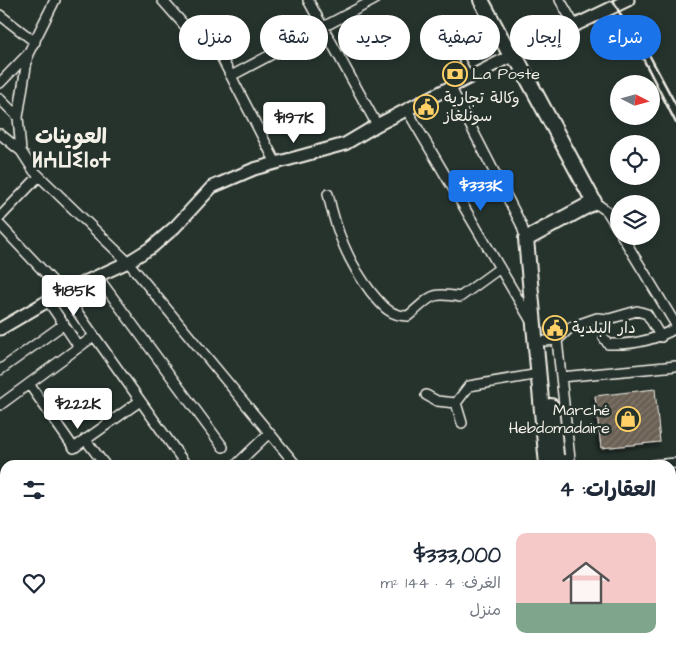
<!DOCTYPE html>
<html lang="ar">
<head>
<meta charset="utf-8">
<style>
  body { margin:0; font-family:"Architects Daughter","Playpen Sans Arabic","Noto Sans Tifinagh",sans-serif; background:#f6f6f7; color:#1f2937; direction:rtl; height:100vh; display:flex; flex-direction:column; font-size:19px; white-space:nowrap }
  * { box-sizing:border-box; margin:0 }
  p { font-size:16px; color:#747a83 }
  .icon { flex:none; width:28px; height:28px; fill:none; stroke:currentColor; stroke-width:2; stroke-linecap:round; stroke-linejoin:round }
  .map { position:relative; flex:1; overflow:hidden; direction:ltr }
  .sheet { position:absolute; left:0px; top:460px; width:676px; height:196px; display:flex; flex-direction:column; background:#fff; border-radius:15px 15px 0 0; box-shadow:0 2px 8px #0003; direction:rtl }
  .sheet>* { flex:none }
  .banner { position:absolute; left:15px; top:15px; width:646px; height:45px; direction:rtl; display:flex; gap:10px }
  .needle { width:32px; rotate:96deg }
  .tools { position:absolute; left:610px; top:75px; display:grid; gap:10px }
  .tools a { display:grid; place-items:center; width:50px; height:50px; border-radius:50%; background:#fff; box-shadow:0 2px 8px #0003; font-size:25px }
  .price { position:absolute; translate:-50% -42px; padding:0 11px; border-radius:5px; background:#fff; color:#222; font-size:16px; line-height:32px; filter:drop-shadow(0 1px 2px #0008) }
  .price::after { content:''; position:absolute; left:50%; top:30px; width:15px; height:11px; margin-left:-8px; background:inherit; clip-path:polygon(0 0,100% 0,50% 100%) }
  .price.current { background:#1a73e8; color:#fff }
  ul { padding:0; list-style:none }
  li { display:flex; align-items:center; gap:15px; height:125px; padding:0 20px }
  li+li { border-top:1px solid #e0e1e3 }
  li span { display:grid; place-items:center; flex:none; width:140px; height:100px; border-radius:10px; color:#555 }
  li>.icon { margin-inline-start:auto }
  span .icon { width:60px; height:60px; fill:#fffc; stroke-width:1 }
  li b { font-size:21px }
  h2 { display:flex; justify-content:space-between; align-items:center; height:60px; padding:0 20px; font-size:21px }
  .pill { padding:0 18px; border-radius:22px; background:#fff; box-shadow:0 2px 8px #0003; font-size:18px; line-height:45px }
  .pill.current { background:#1a73e8; color:#fff }
  .map>svg:first-child { display:block }
  .building { fill:url(#building-hatch); stroke:#f4f1e8; filter:url(#shadow) }
  .lines { fill:none; stroke-linecap:round; stroke-linejoin:round }
  .service-casing { stroke:#f4f1e8; stroke-width:8 }
  .minor-casing { stroke:#f4f1e8; stroke-width:12 }
  .tertiary-casing { stroke:#f4f1e8; stroke-width:15 }
  .primary-casing { stroke:#f4f1e8; stroke-width:18 }
  .service { stroke:#26332d; stroke-width:4.5 }
  .minor { stroke:#26332d; stroke-width:9 }
  .tertiary { stroke:#26332d; stroke-width:11 }
  .primary { stroke:#26332d; stroke-width:14 }
  .rail { stroke:#f4f1e8; stroke-width:2.5 }
  .labels { text-anchor:middle; dominant-baseline:central; stroke-width:5; stroke-linejoin:round; paint-order:stroke }
  .poi-label { font-size:16px; fill:#f4f1e8; stroke:#26332d; text-anchor:start }
  .district-label { font-size:21px; font-weight:bold; fill:#f4f1e8; stroke:#26332d }
</style>
</head>
<body>
<div class="map">
<svg width="676" height="656" viewBox="0 0 676 656">
  <defs>
    <pattern id="building-hatch" width="6" height="6" patternUnits="userSpaceOnUse" patternTransform="scale(1.25)"><rect width="6" height="6" fill="#6b6154"/><path d="M-1 1l2-2M0 6l6-6M5 7l2-2" fill="none" stroke="#81786d"/></pattern>
    <filter id="shadow"><feDropShadow dx="-2.5" dy="2.5" stdDeviation="2.5" flood-color="#0009"/></filter>
  </defs>
  <rect width="100%" height="100%" fill="#26332d"/>
  <filter id="ink" filterUnits="userSpaceOnUse"><feTurbulence type="fractalNoise" baseFrequency=".02" numOctaves="2"/><feDisplacementMap in="SourceGraphic" scale="10" xChannelSelector="R" yChannelSelector="G"/><feConvolveMatrix kernelMatrix="1 2 1 2 8 2 1 2 1" color-interpolation-filters="sRGB"/></filter>
  <g filter="url(#ink)">
    <path class="building" d="M655,389L660,442L601,448L595,396Z"/>
    <g class="lines">
      <defs>
        <path id="service" d="M456,50L470,75"/>
        <path id="minor" d="M55,0L28,54L18,117L21,151L34,171L128,262L296,465
          M162,0L185,26L217,49L276,163
          M308,0L377,125
          M560,0L575,26
          M0,15L35,42
          M231,76L374,0
          M0,83L28,54
          M451,88L521,224L526,239
          M0,99L18,117
          M407,110L531,321
          M0,134L21,151
          M328,194C336,231 348,262 371,292C382,305 389,316 408,316C431,298 428,291 460,297L500,268
          M594,202L607,211L619,230
          M0,217L39,176
          M0,225L63,292L186,465
          M622,236L676,325
          M97,276L223,447
          M48,301L79,347
          M604,338L608,344C633,345 654,341 676,328
          M557,340L571,327L597,318L609,319L637,311L647,314L661,337
          M545,341L557,340L570,459L556,460
          M0,370L64,324
          M561,377L676,366
          M29,384L74,448L140,401
          M426,395L437,401L456,403
          M0,405L94,336
          M462,423L456,403L469,386L539,374
          M85,439L105,465
          M236,465L268,434
          M652,465L676,463
          M266,651L270,656
          M398,651L399,656
          M481,651L484,656
          M0,653L8,656
          M277,656L282,651
          M449,656L459,651"/>
        <path id="tertiary" d="M0,329L63,292L128,262L152,247L175,227L212,187L254,169L345,144L377,125L511,56L628,0"/>
        <path id="primary" d="M481,0L511,56L518,61L594,202L526,239L547,465
          M551,406L557,465
          M565,651V656
          M575,651V656"/>
      </defs>
      <use href="#service" class="service-casing"/>
      <use href="#minor" class="minor-casing"/>
      <use href="#tertiary" class="tertiary-casing"/>
      <use href="#primary" class="primary-casing"/>
      <use href="#service" class="service"/>
      <use href="#minor" class="minor"/>
      <use href="#tertiary" class="tertiary"/>
      <use href="#primary" class="primary"/>
      <path class="rail" d="M613,0L676,123
        M645,47L676,105"/>
    </g>
  </g>
  <defs>
    <symbol id="bank-ring" viewBox="-11 -11 22 22"><circle r="9.5" fill="#26332d" stroke="#ffd166" stroke-width="1.5"/><path d="M-6-4H6V4H-6ZM0-2.3a2.3 2.3 0 1 0 0 4.6a2.3 2.3 0 1 0 0-4.6Z" fill="#ffd166"/></symbol>
    <symbol id="civic-ring" viewBox="-11 -11 22 22"><circle r="9.5" fill="#26332d" stroke="#ffd166" stroke-width="1.5"/><path d="M-.6-6.5H3V-4.5H.6V-3L4-1V1h2V6H-6V1h2V-1L-.6-3ZM-1.2 2.5V6h2.4V2.5Z" fill="#ffd166"/></symbol>
    <symbol id="shop-ring" viewBox="-11 -11 22 22"><circle r="9.5" fill="#26332d" stroke="#ffd166" stroke-width="1.5"/><path d="M-5-2.5h2.3a2.7 3.5 0 0 1 5.4 0H5L5.5 6h-11ZM-1.5-2.5h3a1.5 2.3 0 0 0-3 0Z" fill="#ffd166"/></symbol>
  </defs>
  <g fill-rule="evenodd">
    <use href="#bank-ring" x="441" y="60" width="28" height="28"/>
    <use href="#civic-ring" x="412" y="93" width="28" height="28"/>
    <use href="#civic-ring" x="541" y="314" width="28" height="28"/>
    <use href="#shop-ring" x="614" y="405" width="28" height="28"/>
  </g>
  <g class="labels">
    <g class="poi-label">
      <text x="472" y="74">La Poste</text>
      <text x="444" y="98">وكالة تجارية<tspan x="444" dy="18">سونلغاز</tspan></text>
      <text x="572" y="328">دار البلدية</text>
      <text x="610" y="410" text-anchor="end">Marché<tspan x="610" dy="18">Hebdomadaire</tspan></text>
    </g>
    <g class="district-label">
      <text x="71" y="136">العوينات<tspan x="71" dy="24">ⵍⵄⵡⵉⵏⴰⵜ</tspan></text>
    </g>
  </g>
</svg>
<div class="tools">
<a><svg class="needle" viewBox="-14 -14 28 28"><path d="M0-13l5 13h-10z" fill="#e53935"/><path d="M0 13l5-13h-10z" fill="#747a83"/></svg></a>
<a><svg class="icon" aria-label="locate" viewBox="0 0 24 24"><circle cx="12" cy="12" r="6"/><path d="M12 2v4M12 18v4M2 12h4M18 12h4"/></svg></a>
<a><svg class="icon" aria-label="layers" viewBox="0 0 24 24"><path d="M12 4l9 5-9 5-9-5zM3 14l9 5 9-5"/></svg></a>
</div>
<b class="price" style="left:294px;top:144px">$197K</b>
<b class="price current" style="left:481px;top:212px">$333K</b>
<b class="price" style="left:74px;top:317px">$185K</b>
<b class="price" style="left:78px;top:430px">$222K</b>
<div class="banner">
<a class="pill current">شراء</a>
<a class="pill">إيجار</a>
<a class="pill">تصفية</a>
<a class="pill">جديد</a>
<a class="pill">شقة</a>
<a class="pill">منزل</a>
</div>
<section class="sheet">
<h2>العقارات: 4<svg class="icon" aria-label="filters" viewBox="0 0 24 24"><path d="M4 7h16M4 17h16"/><circle cx="9" cy="7" r="2"/><circle cx="15" cy="17" r="2"/></svg></h2>
<ul>
<li><span style="background:linear-gradient(#f6c9c9 70%,#7fa58c 0)"><svg class="icon" aria-label="home" viewBox="0 0 24 24"><path d="M3 11l9-7 9 7M6 9v11h12V9"/></svg></span><div><b>$333,000</b><p>الغرف: 4 · 144 m²</p><p>منزل</p></div><svg class="icon" aria-label="heart" viewBox="0 0 24 24"><path d="M12 20l-8-8c-3-5 5-10 8-4 3-6 11-1 8 4z"/></svg></li>
</ul>
</section>
</div>
</body>
</html>
